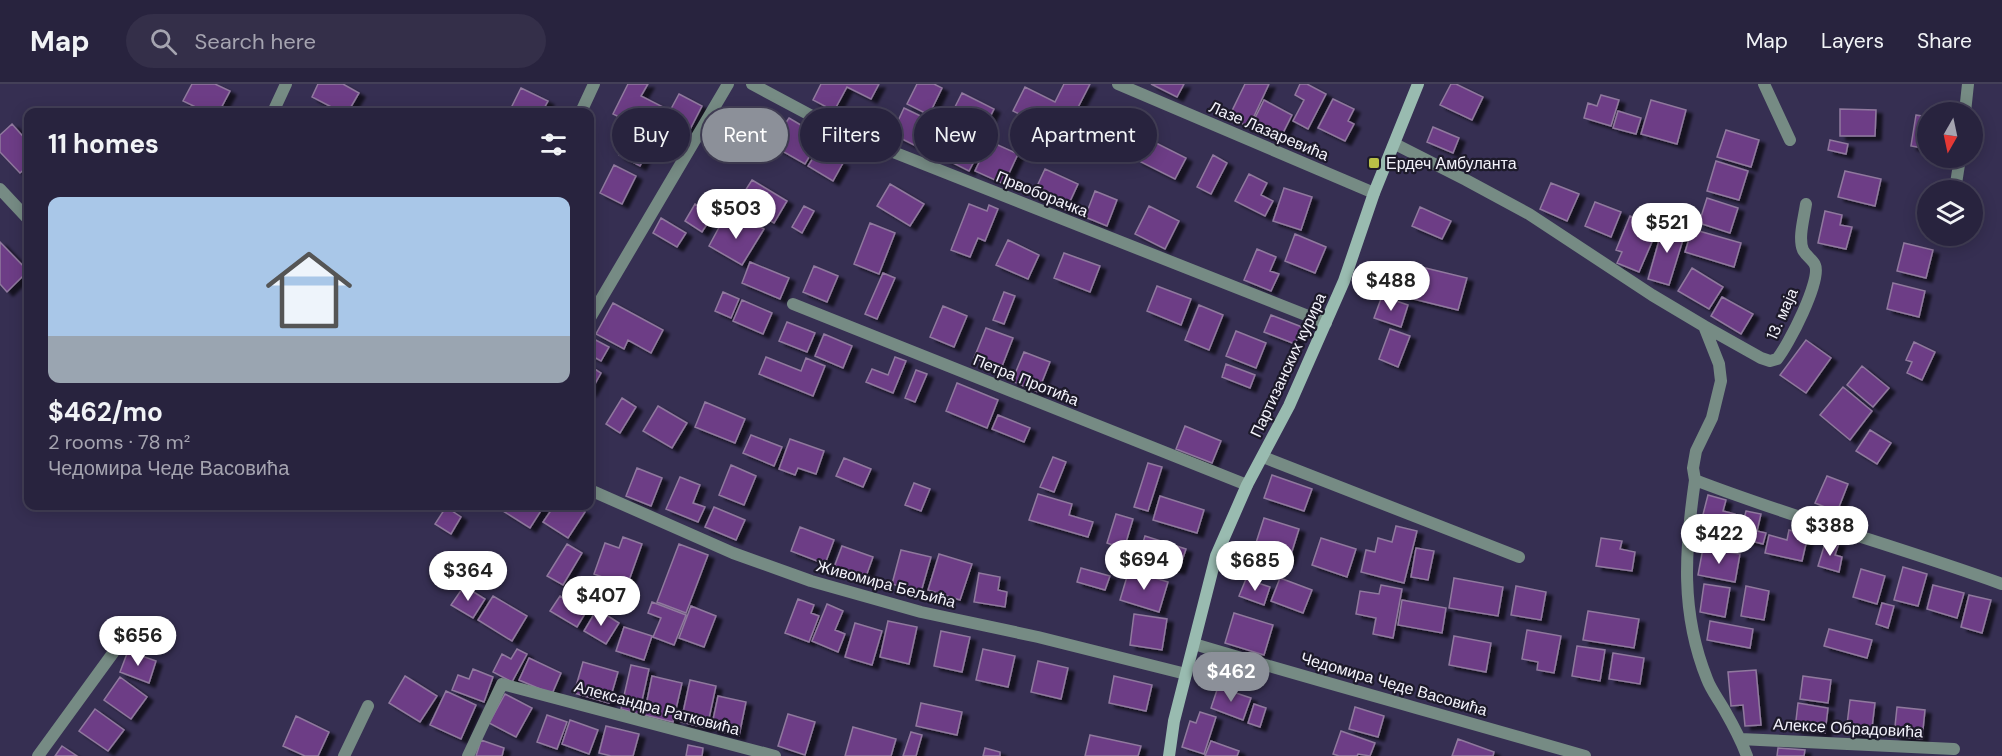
<!DOCTYPE html>
<html lang="en">
<head>
<meta charset="utf-8">
<style>
  body { margin:0; font-family:"DM Sans",sans-serif; background:#342f49; color:#f1f3f6; height:100vh; display:flex; flex-direction:column; font-size:22px; white-space:nowrap }
  * { box-sizing:border-box; margin:0 }
  p { font-size:20px; color:#a5a4b0 }
  .icon { flex:none; width:33px; height:33px; fill:none; stroke:currentColor; stroke-width:2; stroke-linecap:round; stroke-linejoin:round }
  .map { position:relative; flex:1; overflow:hidden }
  .panel { position:absolute; left:24px; top:24px; width:570px; height:402px; display:flex; flex-direction:column; background:#28233e; border-radius:12px; box-shadow:0 3px 15px #0003,0 0 0 2px #444058 }
  .panel>* { flex:none }
  .hud { position:absolute; left:612px; top:24px; width:570px; height:54px; display:flex; gap:12px }
  .needle { width:39px; rotate:189deg }
  .fabs { position:absolute; left:1917px; top:18px; display:grid; gap:12px }
  .fabs a { display:grid; place-items:center; width:66px; height:66px; border-radius:50%; background:#28233e; box-shadow:0 3px 15px #0003,0 0 0 2px #444058; font-size:30px }
  .price { position:absolute; translate:-50% -51px; padding:0 14px; border-radius:21px; background:#fff; color:#222; font-size:20px; line-height:39px; filter:drop-shadow(0 2px 3px #0008) }
  .price::after { content:''; position:absolute; left:50%; top:36px; width:18px; height:14px; margin-left:-9px; background:inherit; clip-path:polygon(0 0,100% 0,50% 100%) }
  .price.selected { background:#8c9099; color:#fff }
  ul { padding:0; list-style:none }
  li { display:grid; align-content:center; gap:12px; height:318px; padding:0 24px }
  li span { display:grid; place-items:center; height:186px; border-radius:12px; color:#555 }
  li>.icon { margin-inline-start:auto }
  span .icon { width:108px; height:108px; fill:#fffc; stroke-width:1 }
  li b { font-size:26px }
  h2 { display:flex; justify-content:space-between; align-items:center; height:72px; padding:0 24px; font-size:26px }
  .pill { padding:0 21px; border-radius:27px; background:#28233e; box-shadow:0 3px 15px #0003,0 0 0 2px #444058; font-size:21px; line-height:54px }
  .pill.selected { background:#8c9099; color:#fff }
  header { display:flex; align-items:center; gap:36px; box-sizing:border-box; height:84px; padding:0 30px; background:#28233e; border-bottom:2px solid #444058 }
  header strong { font-size:28px }
  nav { display:flex; gap:33px; margin-inline-start:auto; font-size:21px }
  .search { width:420px; height:54px; background:#342f49; display:flex; align-items:center; gap:15px; box-sizing:border-box; padding:0 21px; border-radius:33px; color:#a5a4b0; font-size:22px }
  .map>svg:first-child { display:block }
  .building { fill:#6d3e86; stroke:#90799e; stroke-width:1.5; filter:url(#shadow) }
  .lines { fill:none; stroke-linecap:round; stroke-linejoin:round }
  .street { stroke:#768b84; stroke-width:12 }
  .secondary { stroke:#99bbb0; stroke-width:12 }
  .poi-dot { fill:#b9c046; stroke:#1d1a2a; stroke-width:2 }
  .labels { text-anchor:middle; dominant-baseline:central; stroke-width:4.5; stroke-linejoin:round; paint-order:stroke }
  .street-label { font-size:16px; fill:#f4f3fc; stroke:#1d1a2a }
  .poi-label { font-size:16px; fill:#f4f3fc; stroke:#1d1a2a; text-anchor:start }
</style>
</head>
<body>
<header>
<strong>Map</strong>
<div class="search"><svg class="icon" aria-label="search" viewBox="0 0 24 24"><circle cx="10" cy="10" r="6"/><path d="M15 15l6 6"/></svg>Search here</div>
<nav><a>Map</a><a>Layers</a><a>Share</a></nav>
</header>
<div class="map">
<svg width="2002" height="672" viewBox="0 0 2002 672">
  <defs>
    <filter id="shadow"><feDropShadow dx="6" dy="4" stdDeviation="1.5" flood-color="#0009"/></filter>
  </defs>
  <rect width="100%" height="100%" fill="#362f52"/>
  <path class="building" d="M192,0H215L230,7L219,28H206L183,17Z
    M318,0H343L359,9L348,28H341L312,13Z
    M628,0H648L641,12L665,24L652,50L613,30Z
    M821,0H879L871,15L847,3L834,27L813,16Z
    M917,0H934L942,4L929,31L907,20Z
    M1064,0H1090L1071,37L1057,29L1049,45L1013,27L1025,3L1055,18Z
    M1151,0H1184L1177,13Z
    M1245,0H1269L1249,43L1229,33Z
    M1300,0H1307L1326,10L1308,45L1293,37L1304,16L1295,11Z
    M1451,0H1456L1483,13L1472,36L1440,21Z
    M521,4L548,17L542,28H518L511,24Z
    M962,9L994,25L985,43L953,27Z
    M679,10L702,22L680,65L656,53Z
    M1601,11L1619,16L1611,42L1584,34L1588,19L1597,22Z
    M1333,15L1354,25L1348,37L1354,40L1345,57L1318,44Z
    M1264,16L1292,31L1279,57L1251,42Z
    M1651,16L1686,26L1677,60L1641,50Z
    M904,24L929,36L916,62L892,50Z
    M1840,25L1876,26L1875,52H1840Z
    M1618,27L1641,34L1636,50L1613,44Z
    M1916,31L1928,33V65L1911,62Z
    M789,34L821,53L805,80L761,55L770,40L781,46Z
    M12,40L28,58V82L20,89L0,68V51Z
    M1433,43L1459,54L1453,69L1427,58Z
    M956,44L984,58L969,87L941,73Z
    M1726,46L1759,56L1751,83L1717,73Z
    M631,47L652,58L640,82L619,71Z
    M1148,55L1186,74L1175,95L1137,76Z
    M1830,56L1848,60L1846,70L1828,66Z
    M989,57L1018,70L1004,100L975,87Z
    M819,64L843,79L833,97L808,82Z
    M1213,71L1227,79L1211,110L1197,103Z
    M1716,77L1748,87L1739,116L1707,107Z
    M614,81L636,92L622,120L600,109Z
    M1045,85L1078,100L1066,126L1033,111Z
    M1845,87L1881,95L1875,122L1838,113Z
    M1249,90L1267,99L1261,111L1273,117L1265,132L1235,117Z
    M752,96L787,117L774,139L738,118Z
    M1551,99L1579,110L1567,137L1540,125Z
    M890,100L924,120L910,142L877,122Z
    M1284,104L1312,113L1301,146L1273,137Z
    M1095,107L1117,116L1107,142L1085,133Z
    M1707,114L1738,124L1730,149L1699,139Z
    M1595,118L1621,128L1611,153L1585,142Z
    M695,120L713,131L702,148L685,137Z
    M969,120L987,127L989,121L998,125L985,157L978,154L970,173L951,166Z
    M804,122L814,127L802,149L792,143Z
    M1149,122L1179,137L1165,165L1135,150Z
    M1420,123L1451,137L1442,155L1412,142Z
    M1825,127L1842,131L1840,141L1852,143L1846,165L1818,159Z
    M1630,132L1658,144L1639,188L1617,179L1622,168L1616,166Z
    M661,134L686,149L677,163L653,149Z
    M745,134L764,145L742,181L709,162L723,136L738,145Z
    M870,139L895,149L879,190L854,180Z
    M1664,139L1686,146L1669,201L1648,195Z
    M1692,145L1741,159L1734,183L1685,168Z
    M1295,150L1326,163L1315,189L1285,177Z
    M1008,156L1039,171L1028,195L996,181Z
    M0,158L28,187L7,208L0,200Z
    M1904,159L1933,166L1926,194L1897,187Z
    M1257,165L1276,173L1270,187L1279,190L1271,207L1244,196Z
    M1064,169L1100,182L1090,208L1054,194Z
    M750,178L789,194L780,215L742,199Z
    M1405,179L1467,194L1458,226L1397,211Z
    M814,182L838,192L827,218L803,208Z
    M1692,184L1723,203L1709,225L1678,207Z
    M883,189L895,194L877,235L865,230Z
    M1893,199L1925,207L1919,233L1887,225Z
    M1157,202L1191,215L1181,241L1147,227Z
    M723,208L739,215L731,234L715,227Z
    M1004,208L1015,212L1004,240L993,236Z
    M1382,212L1408,221L1401,243L1374,234Z
    M1722,213L1753,230L1741,250L1711,232Z
    M742,216L772,229L763,250L733,237Z
    M613,219L663,246L651,269L628,256L624,265L596,250Z
    M1199,221L1223,231L1209,266L1185,256Z
    M943,222L967,232L954,263L930,253Z
    M1271,231L1302,243L1295,260L1264,248Z
    M787,238L815,249L807,268L779,257Z
    M986,244L1013,254L1001,285L974,274Z
    M1390,245L1410,252L1398,283L1379,275Z
    M1236,247L1266,259L1256,284L1226,272Z
    M824,250L852,262L843,284L815,272Z
    M590,253L609,263L601,277L590,271Z
    M1806,256L1831,274L1806,309L1780,291Z
    M1914,258L1935,268L1922,296L1907,289L1912,278L1906,276Z
    M1024,268L1050,278L1038,308L1012,297Z
    M766,273L801,287L806,274L825,282L813,312L759,290Z
    M895,273L906,277L893,309L866,298L872,285L888,291Z
    M1226,280L1255,291L1250,304L1222,293Z
    M590,282L601,289L590,309Z
    M1862,282L1889,304L1873,323L1847,301Z
    M916,286L927,290L915,318L905,314Z
    M957,299L998,316L987,344L946,327Z
    M1843,303L1872,327L1850,356L1820,331Z
    M622,314L636,323L620,349L606,340Z
    M705,318L745,335L735,359L695,343Z
    M658,322L687,339L672,364L643,347Z
    M998,331L1030,344L1024,358L992,345Z
    M1185,342L1221,357L1212,379L1176,365Z
    M1870,346L1891,359L1877,380L1856,367Z
    M751,351L782,363L774,382L743,369Z
    M790,355L824,367L816,390L798,384L795,391L779,385Z
    M1053,373L1066,378L1054,408L1040,403Z
    M844,374L871,385L863,403L836,392Z
    M1148,379L1162,383L1148,427L1134,423Z
    M731,381L756,392L744,421L719,411Z
    M637,384L662,394L651,422L626,412Z
    M1272,391L1312,405L1304,427L1264,414Z
    M1827,392L1848,400L1837,428L1815,419Z
    M680,393L700,401L693,419L705,423L698,438L666,425Z
    M914,399L930,405L921,427L905,421Z
    M1038,410L1072,420L1069,431L1093,438L1088,453L1029,436Z
    M1708,411L1726,416L1723,427L1735,430L1728,454L1699,446Z
    M1160,412L1204,426L1197,449L1153,436Z
    M507,422H544L530,444L503,427Z
    M554,422H575L585,428L568,454L543,438Z
    M446,423L461,433L451,450L435,440Z
    M714,423L745,436L736,456L705,443Z
    M1746,427L1761,430L1757,447L1766,449L1763,460L1739,454Z
    M1116,430L1133,435L1124,465L1107,459Z
    M1264,434L1299,445L1289,477L1254,465Z
    M1396,442L1417,447L1404,499L1361,488L1366,466L1375,468L1378,454L1392,458Z
    M800,443L834,456L825,480L791,467Z
    M1789,446L1808,451L1802,477L1765,469L1769,451L1787,456Z
    M1145,452L1186,465L1179,486L1138,474Z
    M623,453L642,460L627,502L594,490L605,459L619,464Z
    M1321,454L1356,465L1347,493L1312,481Z
    M1601,454L1622,457L1620,465L1635,468L1632,487L1596,482Z
    M1826,456L1839,459L1835,471L1842,473L1839,488L1818,482Z
    M567,460L582,469L563,501L547,492Z
    M679,460L708,471L686,529L657,518Z
    M842,462L873,473L864,498L833,486Z
    M1416,464L1434,467L1428,496L1411,493Z
    M1703,464L1740,470L1735,498L1698,491Z
    M901,466L931,473L921,508L892,500Z
    M939,470L972,480L960,516L928,506Z
    M1903,483L1927,490L1918,522L1894,516Z
    M1081,484L1110,492L1105,506L1077,498Z
    M1861,485L1885,492L1877,520L1853,513Z
    M1129,486L1168,498L1159,528L1120,516Z
    M979,489L1000,493L998,506L1007,508L1005,523L974,518Z
    M1280,494L1312,506L1303,529L1271,517Z
    M1454,494L1503,503L1498,532L1449,524Z
    M1246,495L1270,503L1264,521L1239,512Z
    M1704,500L1730,504L1725,533L1700,528Z
    M1381,501L1402,505L1393,554L1373,550L1376,534L1356,530L1360,507L1379,510Z
    M1933,501L1964,509L1957,534L1927,525Z
    M464,502L485,515L473,534L451,521Z
    M1516,502L1546,508L1541,536L1511,531Z
    M1746,502L1769,507L1764,536L1741,532Z
    M1969,511L1991,516L1982,549L1961,543Z
    M493,512L527,532L512,557L478,536Z
    M560,512L586,528L577,543L550,527Z
    M798,515L814,521L811,529L819,532L809,558L785,549Z
    M1402,516L1446,524L1442,549L1398,541Z
    M652,518L686,531L674,561L653,553L661,534L648,529Z
    M1882,519L1894,522L1888,544L1876,540Z
    M827,520L843,527L835,546L845,550L838,568L812,557Z
    M691,522L716,532L704,563L679,554Z
    M597,525L619,539L606,560L584,547Z
    M1588,527L1639,535L1634,564L1583,556Z
    M1234,529L1273,541L1264,571L1225,559Z
    M1134,530L1167,535L1162,566L1130,561Z
    M888,537L917,543L909,580L880,573Z
    M1710,537L1753,545L1750,564L1707,556Z
    M855,539L882,547L872,581L845,573Z
    M624,543L652,552L644,576L616,567Z
    M1829,545L1872,556L1867,574L1824,562Z
    M1527,546L1561,552L1554,589L1537,586L1538,578L1522,575Z
    M941,547L970,553L962,588L934,582Z
    M1454,552L1491,559L1486,588L1449,581Z
    M1577,562L1605,566L1600,597L1572,592Z
    M517,565L527,570L512,598L493,588L502,570L511,575Z
    M983,565L1015,572L1008,603L976,596Z
    M128,567L156,577L149,599L120,588Z
    M1613,569L1644,574L1640,600L1609,595Z
    M529,574L561,589L552,610L519,596Z
    M1038,577L1068,584L1061,615L1031,608Z
    M583,578L618,588L609,619L574,609Z
    M631,581L649,585L639,630L621,625Z
    M473,585L493,593L484,618L452,606L458,591L469,595Z
    M1756,586L1761,641L1745,642L1743,621L1731,622L1728,588Z
    M405,592L437,612L420,638L389,619Z
    M652,592L682,599L673,638L644,631Z
    M1114,592L1152,601L1146,627L1109,619Z
    M1803,592L1831,596L1828,619L1800,615Z
    M120,593L147,613L131,635L104,616Z
    M690,596L716,602L707,644L681,638Z
    M1218,603L1251,614L1243,636L1211,624Z
    M446,607L476,621L461,655L430,641Z
    M505,610L532,624L516,653L489,639Z
    M718,612L746,618L739,652L711,645Z
    M1850,616L1875,619L1871,652L1846,649Z
    M921,619L962,628L957,651L916,642Z
    M1798,619L1828,624L1825,649L1795,645Z
    M1254,620L1266,624L1260,643L1248,639Z
    M1355,623L1384,632L1378,653L1349,645Z
    M1897,623L1925,626L1922,655L1894,652Z
    M95,625L124,646L108,667L79,647Z
    M1200,628L1216,633L1204,670L1182,663L1190,637L1196,639Z
    M788,630L815,638L805,671L778,662Z
    M547,631L567,638L557,665L537,658Z
    M296,632L329,648L318,672H305L283,662Z
    M570,636L598,646L589,670L562,660Z
    M606,642L639,650L633,672H611L599,669Z
    M853,643L896,655L891,672H845Z
    M1341,647L1375,659L1370,672L1358,670L1357,672H1339L1333,670Z
    M911,648L922,651L916,672H903Z
    M1090,651L1141,662L1138,672H1085Z
    M1458,655L1494,668L1493,672H1452Z
    M481,656L504,664L502,672H476Z
    M1211,657L1239,667L1237,672H1205Z
    M688,661L703,664L702,672H686Z
    M62,662L77,672H55Z
    M985,664L1000,668V672H983Z
    M1778,664L1805,666L1804,672H1777Z"/>
  <g class="lines">
    <path class="street" d="M752,0L840,47L1326,239
      M1118,0L1374,109
      M1764,0L1790,56
      M273,28L286,0
      M581,28L594,0
      M1965,28L1968,0
      M1395,60L1466,96L1529,130L1652,211L1704,242L1719,280L1721,297L1712,334L1696,367L1693,384L1695,396C1796,435 1900,463 2002,500
      M0,105L28,135
      M1955,106L1960,74
      M793,220L1247,401
      M590,234L728,0
      M1704,242L1761,274L1770,277L1777,275C1788,262 1822,196 1815,181C1813,176 1806,172 1803,166C1798,154 1804,134 1806,120
      M1263,373L1519,473
      M1695,396C1685,465 1680,528 1707,595C1711,606 1719,616 1725,627C1733,641 1741,656 1747,672
      M590,406L733,469L811,497L921,528L1038,553L1186,590
      M1194,560C1324,599 1455,634 1585,672
      M1740,655L1954,665
      M38,672L113,569
      M344,672L368,622
      M468,672L502,600L775,672"/>
    <path class="secondary" d="M1169,672L1174,637L1216,472L1247,401L1289,322L1344,197L1374,109L1418,0"/>
  </g>
  <rect class="poi-dot" x="1368" y="73" width="12" height="12" rx="3"/>
  <g class="labels">
    <g class="street-label">
      <text transform="translate(1269 47) rotate(23)">Лазе Лазаревића</text>
      <text transform="translate(1042 110) rotate(22)">Првоборачка</text>
      <text transform="translate(1782 230) rotate(-66)">13. маја</text>
      <text transform="translate(1288 281) rotate(-65)">Партизанских курира</text>
      <text transform="translate(1026 296) rotate(22)">Петра Протића</text>
      <text transform="translate(886 500) rotate(15)">Живомира Бељића</text>
      <text transform="translate(1394 600) rotate(16)">Чедомира Чеде Васовића</text>
      <text transform="translate(657 624) rotate(15)">Александра Ратковића</text>
      <text transform="translate(1848 644) rotate(3)">Алексе Обрадовића</text>
    </g>
    <g class="poi-label">
      <text x="1386" y="79">Ердеч Амбуланта</text>
    </g>
  </g>
</svg>
<div class="fabs">
<a><svg class="needle" viewBox="-14 -14 28 28"><path d="M0-13l5 13h-10z" fill="#e53935"/><path d="M0 13l5-13h-10z" fill="#a5a4b0"/></svg></a>
<a><svg class="icon" aria-label="layers" viewBox="0 0 24 24"><path d="M12 4l9 5-9 5-9-5zM3 14l9 5 9-5"/></svg></a>
</div>
<b class="price" style="left:736px;top:156px">$503</b>
<b class="price" style="left:1667px;top:170px">$521</b>
<b class="price" style="left:1391px;top:228px">$488</b>
<b class="price" style="left:1830px;top:473px">$388</b>
<b class="price" style="left:1719px;top:481px">$422</b>
<b class="price" style="left:1144px;top:507px">$694</b>
<b class="price" style="left:1255px;top:508px">$685</b>
<b class="price" style="left:468px;top:518px">$364</b>
<b class="price" style="left:601px;top:543px">$407</b>
<b class="price" style="left:138px;top:583px">$656</b>
<b class="price selected" style="left:1231px;top:619px">$462</b>
<div class="hud">
<a class="pill">Buy</a>
<a class="pill selected">Rent</a>
<a class="pill">Filters</a>
<a class="pill">New</a>
<a class="pill">Apartment</a>
</div>
<section class="panel">
<h2>11 homes<svg class="icon" aria-label="filters" viewBox="0 0 24 24"><path d="M4 7h16M4 17h16"/><circle cx="9" cy="7" r="2"/><circle cx="15" cy="17" r="2"/></svg></h2>
<ul>
<li><span style="background:linear-gradient(#a9c7e8 75%,#9aa5b1 0)"><svg class="icon" aria-label="home" viewBox="0 0 24 24"><path d="M3 11l9-7 9 7M6 9v11h12V9"/></svg></span><div><b>$462/mo</b><p>2 rooms · 78 m²</p><p>Чедомира Чеде Васовића</p></div></li>
</ul>
</section>
</div>
</body>
</html>
